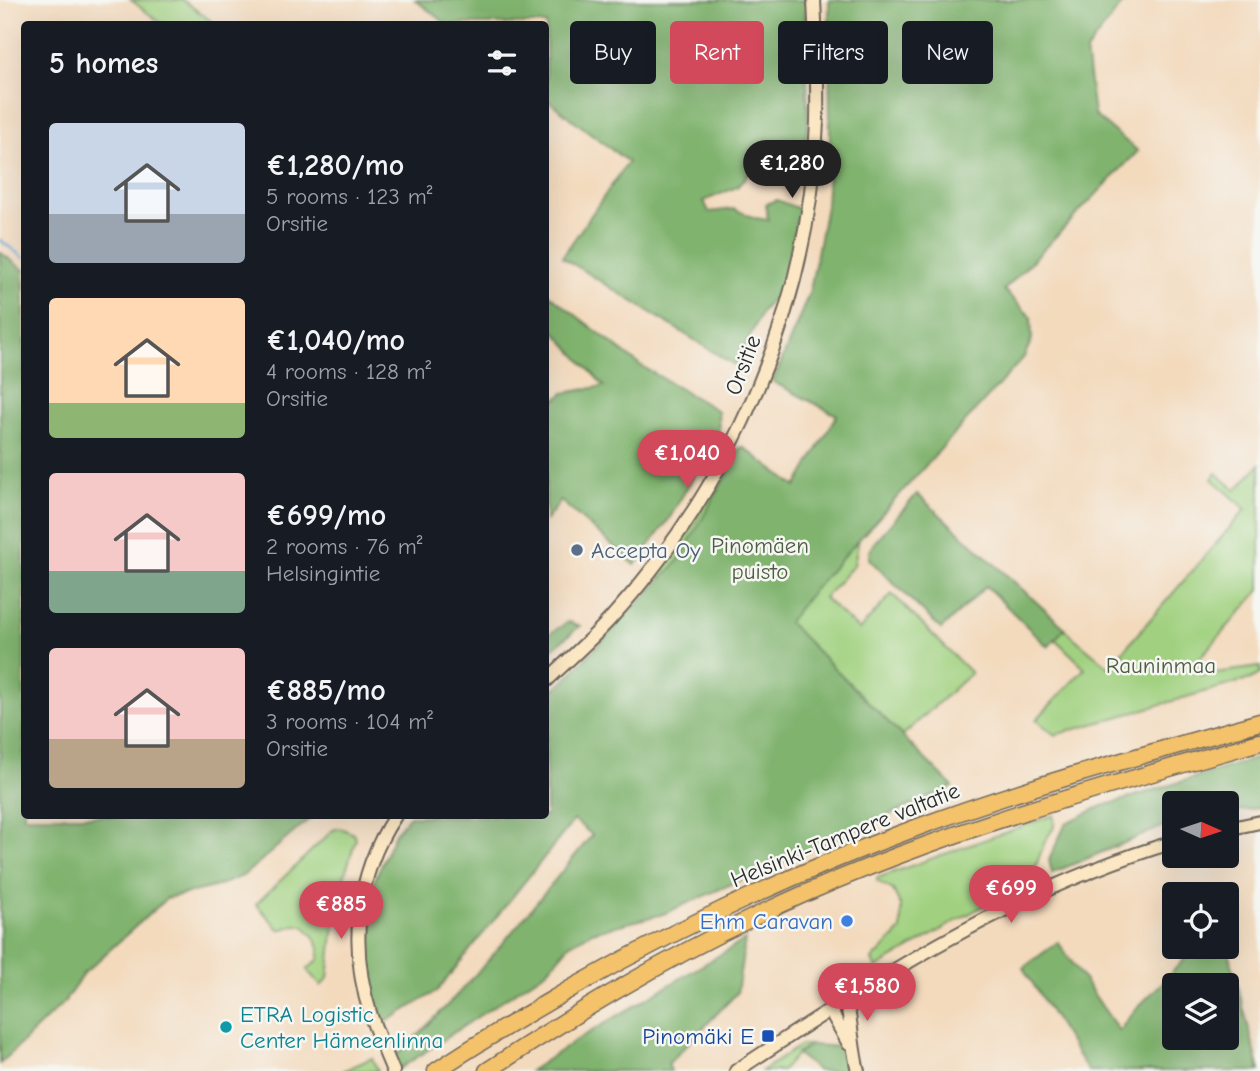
<!DOCTYPE html>
<html lang="en">
<head>
<meta charset="utf-8">
<style>
  body { margin:0; font-family:"Comic Neue",sans-serif; background:#242831; color:#f1f3f6; height:100vh; display:flex; flex-direction:column; font-size:26px; white-space:nowrap }
  * { box-sizing:border-box; margin:0 }
  p { font-size:23px; color:#9ea1a6 }
  .icon { flex:none; width:38px; height:38px; fill:none; stroke:currentColor; stroke-width:2; stroke-linecap:round; stroke-linejoin:round }
  .map { position:relative; flex:1; overflow:hidden }
  .details { position:absolute; left:21px; top:21px; width:528px; height:798px; display:flex; flex-direction:column; background:#171b24; border-radius:7px; box-shadow:0 7px 28px #0002 }
  .details>* { flex:none }
  .hud { position:absolute; left:570px; top:21px; width:584px; height:63px; display:flex; gap:14px }
  .needle { width:46px; rotate:93deg }
  .buttons { position:absolute; left:1162px; top:791px; display:grid; gap:14px }
  .buttons a { display:grid; place-items:center; width:77px; height:77px; border-radius:7px; background:#171b24; box-shadow:0 7px 28px #0002; font-size:35px }
  .price { position:absolute; translate:-50% -60px; padding:0 16px; border-radius:24px; background:#d1495b; color:#fff; font-size:23px; line-height:46px; filter:drop-shadow(0 2px 4px #0008) }
  .price::after { content:''; position:absolute; left:50%; top:42px; width:21px; height:16px; margin-left:-10px; background:inherit; clip-path:polygon(0 0,100% 0,50% 100%) }
  .price.active { background:#222; color:#fff }
  ul { padding:0; list-style:none }
  li { display:flex; align-items:center; gap:21px; height:175px; padding:0 28px }
  li span { display:grid; place-items:center; flex:none; width:196px; height:140px; border-radius:7px; color:#555 }
  li>.icon { margin-inline-start:auto }
  span .icon { width:84px; height:84px; fill:#fffc; stroke-width:1 }
  li b { font-size:30px }
  h2 { display:flex; justify-content:space-between; align-items:center; height:84px; padding:0 28px; font-size:30px }
  .chip { padding:0 24px; border-radius:7px; background:#171b24; box-shadow:0 7px 28px #0002; font-size:24px; line-height:63px }
  .chip.active { background:#d1495b; color:#fff }
  .map>svg:first-child { display:block }
  .green { fill:#a1d180; stroke:#667e56; stroke-width:2 }
  .forest { fill:#80b36e; stroke:#566f4c; stroke-width:2; fill-rule:evenodd }
  .lines { fill:none; stroke-linecap:round; stroke-linejoin:round }
  .stream { stroke:#59a1d0; stroke-width:2.5 }
  .secondary-casing { stroke:#71685e; stroke-width:16 }
  .highway-casing { stroke:#71685e; stroke-width:19 }
  .secondary { stroke:#fbe7c3; stroke-width:12 }
  .highway { stroke:#f4c26a; stroke-width:16 }
  .service-dot { fill:#5c6f8a; stroke:#f6f6f2; stroke-width:2.5 }
  .shop-dot { fill:#3f7fe0; stroke:#f6f6f2; stroke-width:2.5 }
  .culture-dot { fill:#0f9aa8; stroke:#f6f6f2; stroke-width:2.5 }
  .transit-dot { fill:#1a4fb4; stroke:#f6f6f2; stroke-width:2.5 }
  .labels { text-anchor:middle; dominant-baseline:central; stroke-width:5; stroke-linejoin:round; paint-order:stroke }
  .street-label { font-size:23px; fill:#2b2b2b; stroke:#f6f6f2 }
  .park-label { font-size:23px; fill:#4e5d44; stroke:#f6f6f2 }
  .service-label { font-size:23px; fill:#4e5e75; stroke:#f6f6f2; text-anchor:start }
  .shop-label { font-size:23px; fill:#366cbe; stroke:#f6f6f2; text-anchor:end }
  .culture-label { font-size:23px; fill:#0d838f; stroke:#f6f6f2; text-anchor:start }
  .transit-label { font-size:23px; fill:#164399; stroke:#f6f6f2; text-anchor:end }
</style>
</head>
<body>
<div class="map">
<svg width="1260" height="1071" viewBox="0 0 1260 1071">
  <rect width="100%" height="100%" fill="#f6f6f2"/>
  <filter id="ink" filterUnits="userSpaceOnUse"><feTurbulence type="fractalNoise" baseFrequency=".0143" numOctaves="2"/><feDisplacementMap in="SourceGraphic" scale="14" xChannelSelector="R" yChannelSelector="G"/><feConvolveMatrix kernelMatrix="1 2 1 2 8 2 1 2 1" color-interpolation-filters="sRGB"/></filter>
  <filter id="wash" filterUnits="userSpaceOnUse"><feTurbulence type="fractalNoise" baseFrequency=".00686" numOctaves="4" result="noise"/><feDisplacementMap in="SourceGraphic" scale="28" xChannelSelector="R" yChannelSelector="G"/><feGaussianBlur stdDeviation="1.57" result="paint"/><feColorMatrix in="noise" values="0 0 0 0 0 0 0 0 0 0 0 0 0 0 0 0 0 1.4 0 .05"/><feComposite in="paint" operator="in"/></filter>
  <g filter="url(#wash)">
    <rect width="100%" height="100%" fill="#f3dabd"/>
    <path class="green" d="M131,0H183L215,24H162Z
      M743,447L796,487L880,516L859,539L854,565L824,598L859,630L892,594L971,673L902,736L796,630L662,579L656,573L691,529L736,450Z
      M1260,464V590L1198,660L1201,675L1260,667V674L1251,679L1218,688L1055,735L1036,720L1085,668L1055,639L917,494L1073,637L1109,667L1246,509L1212,479L1216,473L1236,490Z
      M1054,815V827L1045,841L1036,866L1005,894L963,917L876,968L872,960L901,930V906L893,890L877,881V878Z
      M339,828L343,829L354,834L356,839L337,899L328,978L321,986L307,970L319,959V947L312,934L304,926L295,925L280,930L256,904L333,830Z
      M801,1045H810L797,1054L782,1071H762Z
      M372,1058L378,1071H343Z"/>
    <path class="forest" d="M415,0H805L808,125L801,164L753,169L737,187L704,201L709,212L734,209L755,218L768,220L766,204L777,200L800,209L781,290L762,311L736,366L562,257L628,162L546,99V24H447Z
      M829,0H1125L1086,51L1094,115L1138,151L1004,290L1031,317L1032,339L1024,357L814,589L788,622L953,787L663,914L592,932L569,945L548,970L399,1069L394,1057C468,991 529,911 592,835L574,820L437,991L381,1025L366,975L364,937L375,879L395,833L410,816H546V696L564,681L678,561L743,447L796,487L837,415L773,382L810,291L826,206L830,136Z
      M0,252L24,270V816H313L243,876L214,887L167,898L83,974L65,1001L0,1064Z
      M546,292L640,365L718,411L719,433L669,519L635,565L561,501L546,520V407L564,393L604,386L546,322Z
      M917,494L1065,628L1048,647L986,586L941,629L869,559V552L873,544Z
      M568,622L580,626L546,654V636Z
      M1260,757V808L1227,813V803H1174V822L1052,873L1049,860L1066,823L1100,807Z
      M745,940L737,993L668,1064L671,1071H530L575,1041Z
      M1058,942L1119,1031L1135,1010L1167,978L1195,947H1223L1229,953L1260,1071H1088L1023,968ZM1174,985H1227V1038H1174Z
      M810,1045L845,1047L850,1071H818L797,1054Z"/>
    <g class="lines">
      <path class="stream" d="M0,240L24,258"/>
    </g>
  </g>
  <g filter="url(#ink)">
    <g class="lines">
      <defs>
        <path id="secondary" d="M546,681C568,660 591,640 611,618C734,483 810,305 817,122C818,82 816,41 814,0
          M1227,829L1260,822
          M846,1000C852,1024 852,1048 858,1071
          M830,1010L849,1044
          M393,1071C386,1053 377,1035 371,1016C349,948 355,876 395,816
          M736,1071C873,980 1015,889 1174,842"/>
        <path id="highway" d="M436,1071C480,1041 526,1015 572,988C683,925 801,870 921,826C1032,785 1146,754 1260,722
          M487,1071C573,1015 661,961 754,917C915,839 1088,791 1260,742"/>
      </defs>
      <use href="#secondary" class="secondary-casing"/>
      <use href="#highway" class="highway-casing"/>
      <use href="#secondary" class="secondary"/>
      <use href="#highway" class="highway"/>
    </g>
  </g>
  <circle class="service-dot" cx="577" cy="550" r="7"/>
  <circle class="shop-dot" cx="847" cy="921" r="7"/>
  <circle class="culture-dot" cx="226" cy="1027" r="7"/>
  <rect class="transit-dot" x="761" y="1029" width="14" height="14" rx="3.5"/>
  <g class="labels">
    <g class="street-label">
      <text transform="translate(743 365) rotate(-69)">Orsitie</text>
      <text transform="translate(845 835) rotate(-22)">Helsinki-Tampere valtatie</text>
    </g>
    <g class="park-label">
      <text x="760" y="545">Pinomäen<tspan x="760" dy="26">puisto</tspan></text>
      <text x="1161" y="665">Rauninmaa</text>
    </g>
    <g class="service-label">
      <text x="591" y="550">Accepta Oy</text>
    </g>
    <g class="shop-label">
      <text x="833" y="921">Ehm Caravan</text>
    </g>
    <g class="culture-label">
      <text x="240" y="1014">ETRA Logistic<tspan x="240" dy="26">Center Hämeenlinna</tspan></text>
    </g>
    <g class="transit-label">
      <text x="754" y="1036">Pinomäki E</text>
    </g>
  </g>
</svg>
<div class="buttons">
<a><svg class="needle" viewBox="-14 -14 28 28"><path d="M0-13l5 13h-10z" fill="#e53935"/><path d="M0 13l5-13h-10z" fill="#9ea1a6"/></svg></a>
<a><svg class="icon" aria-label="locate" viewBox="0 0 24 24"><circle cx="12" cy="12" r="6"/><path d="M12 2v4M12 18v4M2 12h4M18 12h4"/></svg></a>
<a><svg class="icon" aria-label="layers" viewBox="0 0 24 24"><path d="M12 4l9 5-9 5-9-5zM3 14l9 5 9-5"/></svg></a>
</div>
<b class="price active" style="left:792px;top:200px">€1,280</b>
<b class="price" style="left:687px;top:490px">€1,040</b>
<b class="price" style="left:1011px;top:925px">€699</b>
<b class="price" style="left:341px;top:941px">€885</b>
<b class="price" style="left:867px;top:1023px">€1,580</b>
<div class="hud">
<a class="chip">Buy</a>
<a class="chip active">Rent</a>
<a class="chip">Filters</a>
<a class="chip">New</a>
</div>
<section class="details">
<h2>5 homes<svg class="icon" aria-label="filters" viewBox="0 0 24 24"><path d="M4 7h16M4 17h16"/><circle cx="9" cy="7" r="2"/><circle cx="15" cy="17" r="2"/></svg></h2>
<ul>
<li><span style="background:linear-gradient(#c9d6e8 65%,#9aa5b1 0)"><svg class="icon" aria-label="home" viewBox="0 0 24 24"><path d="M3 11l9-7 9 7M6 9v11h12V9"/></svg></span><div><b>€1,280/mo</b><p>5 rooms · 123 m²</p><p>Orsitie</p></div></li>
<li><span style="background:linear-gradient(#ffd9b3 75%,#8fb573 0)"><svg class="icon" aria-label="home" viewBox="0 0 24 24"><path d="M3 11l9-7 9 7M6 9v11h12V9"/></svg></span><div><b>€1,040/mo</b><p>4 rooms · 128 m²</p><p>Orsitie</p></div></li>
<li><span style="background:linear-gradient(#f6c9c9 70%,#7fa58c 0)"><svg class="icon" aria-label="home" viewBox="0 0 24 24"><path d="M3 11l9-7 9 7M6 9v11h12V9"/></svg></span><div><b>€699/mo</b><p>2 rooms · 76 m²</p><p>Helsingintie</p></div></li>
<li><span style="background:linear-gradient(#f6c9c9 65%,#b9a48a 0)"><svg class="icon" aria-label="home" viewBox="0 0 24 24"><path d="M3 11l9-7 9 7M6 9v11h12V9"/></svg></span><div><b>€885/mo</b><p>3 rooms · 104 m²</p><p>Orsitie</p></div></li>
</ul>
</section>
</div>
</body>
</html>
